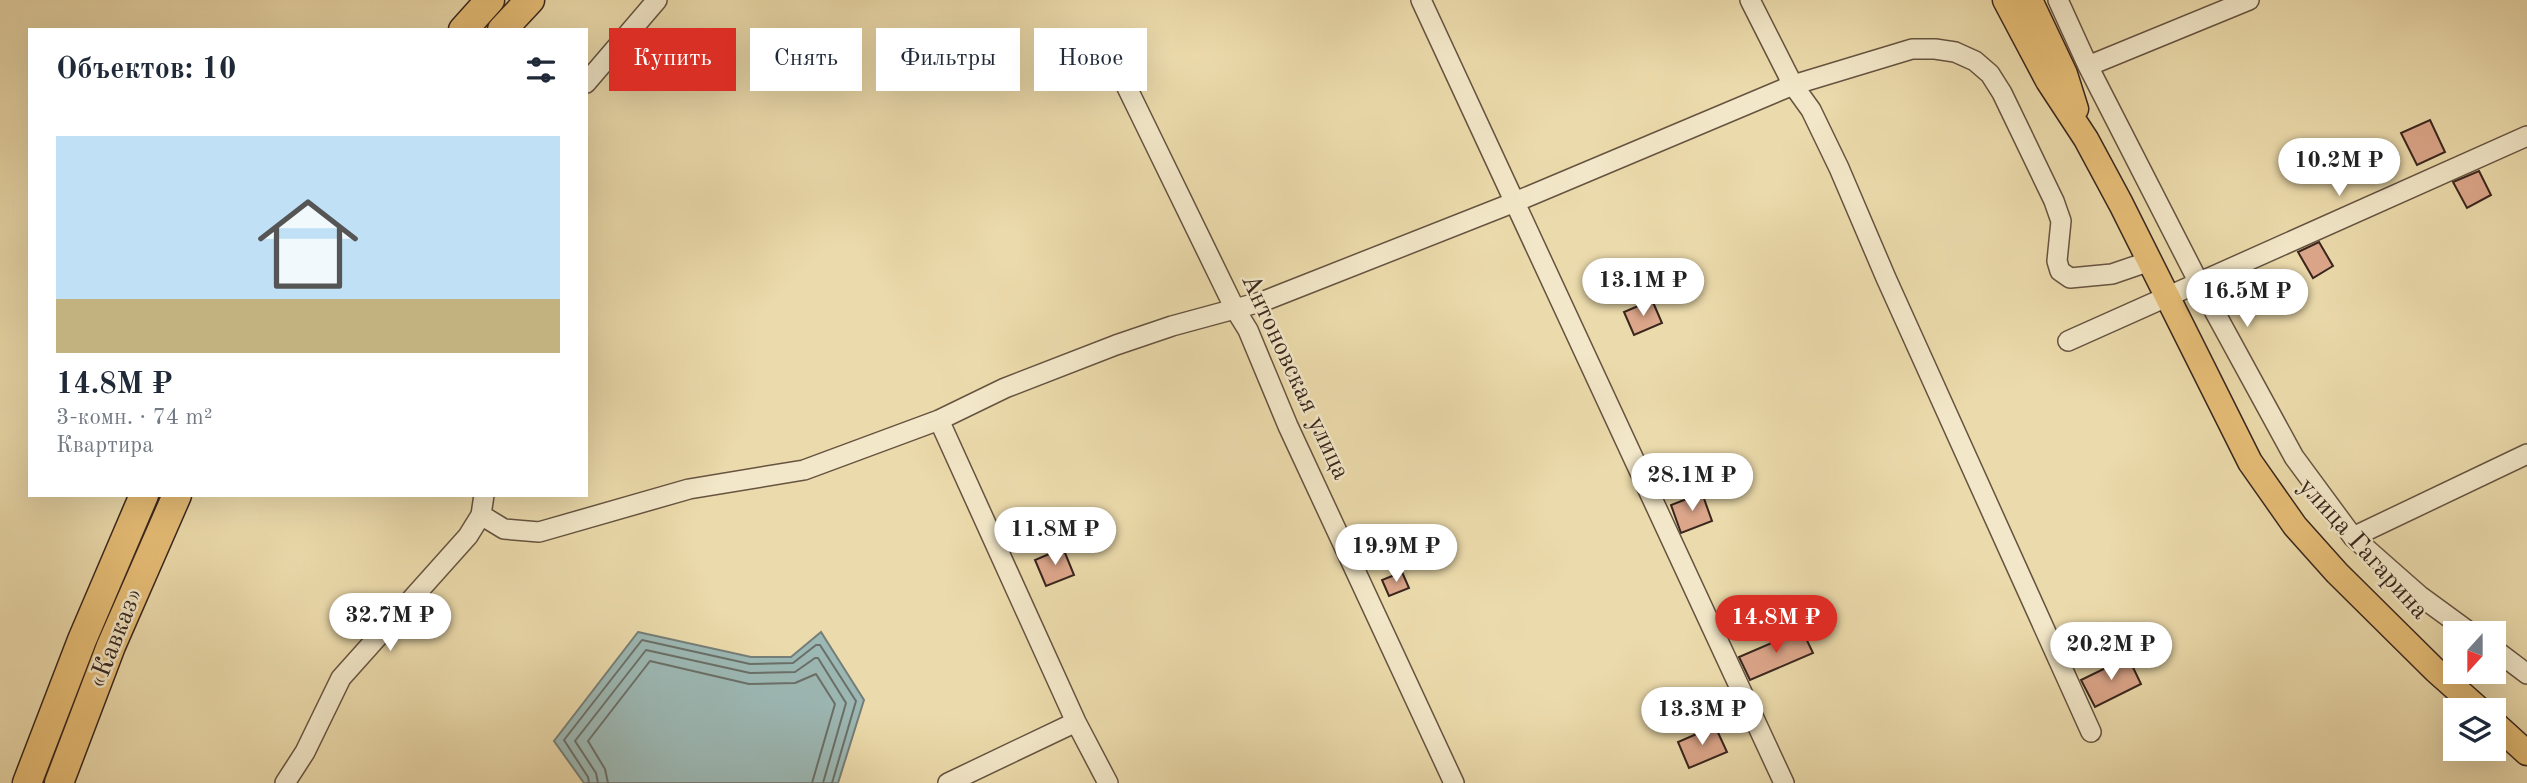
<!DOCTYPE html>
<html lang="ru">
<head>
<meta charset="utf-8">
<style>
  body { margin:0; font-family:"Old Standard TT",serif; background:#f6f6f7; color:#1f2937; height:100vh; display:flex; flex-direction:column; font-size:26px; white-space:nowrap }
  * { box-sizing:border-box; margin:0 }
  p { font-size:23px; color:#747a83 }
  .icon { flex:none; width:38px; height:38px; fill:none; stroke:currentColor; stroke-width:2; stroke-linecap:round; stroke-linejoin:round }
  .map { position:relative; flex:1; overflow:hidden }
  .drawer { position:absolute; left:28px; top:28px; width:560px; height:469px; display:flex; flex-direction:column; background:#fff; border-radius:0px; box-shadow:0 7px 28px #0002 }
  .drawer>* { flex:none }
  .hud { position:absolute; left:609px; top:28px; width:665px; height:63px; display:flex; gap:14px }
  .needle { width:46px; rotate:201deg }
  .controls { position:absolute; left:2443px; top:621px; display:grid; gap:14px }
  .controls a { display:grid; place-items:center; width:63px; height:63px; border-radius:0px; background:#fff; box-shadow:0 7px 28px #0002; font-size:35px }
  .price { position:absolute; translate:-50% -60px; padding:0 16px; border-radius:24px; background:#fff; color:#222; font-size:23px; line-height:46px; filter:drop-shadow(0 2px 4px #0008) }
  .price::after { content:''; position:absolute; left:50%; top:42px; width:21px; height:16px; margin-left:-10px; background:inherit; clip-path:polygon(0 0,100% 0,50% 100%) }
  .price.active { background:#d93025; color:#fff }
  ul { padding:0; list-style:none }
  li { display:grid; align-content:center; gap:14px; height:371px; padding:0 28px }
  li+li { border-top:2px solid #e0e1e3 }
  li span { display:grid; place-items:center; height:217px; border-radius:0px; color:#555 }
  li>.icon { margin-inline-start:auto }
  span .icon { width:126px; height:126px; fill:#fffc; stroke-width:1 }
  li b { font-size:30px }
  h2 { display:flex; justify-content:space-between; align-items:center; height:84px; padding:0 28px; font-size:30px }
  .pill { padding:0 24px; border-radius:0px; background:#fff; box-shadow:0 7px 28px #0002; font-size:24px; line-height:63px }
  .pill.active { background:#d93025; color:#fff }
  .map>svg:first-child { display:block }
  .water { fill:#9cb8b4; stroke:#747e78; stroke-width:2 }
  .lines { fill:none; stroke-linecap:round; stroke-linejoin:round }
  .shore { stroke:#6a6f68; stroke-width:2 }
  .building { fill:#dca68a; stroke:#39261d; stroke-width:2 }
  .minor-casing { stroke:#665340; stroke-width:22 }
  .major-casing { stroke:#39261d; stroke-width:27 }
  .highway-casing { stroke:#39261d; stroke-width:31 }
  .minor { stroke:#f2e7c8; stroke-width:19 }
  .major { stroke:#e6bd76; stroke-width:24 }
  .highway { stroke:#e6bd76; stroke-width:28 }
  .labels { text-anchor:middle; dominant-baseline:central; stroke-width:5; stroke-linejoin:round; paint-order:stroke }
  .street-label { font-size:26px; fill:#39261d; stroke:#f2e7c8 }
</style>
</head>
<body>
<div class="map">
<svg width="2527" height="783" viewBox="0 0 2527 783">
  <rect width="100%" height="100%" fill="#ebdaab"/>
  <filter id="stains"><feTurbulence type="fractalNoise" baseFrequency=".00286" numOctaves="4"/><feColorMatrix values="0 0 0 0 .2 0 0 0 0 .09 0 0 0 0 .02 0 0 0 .5 -.17"/></filter>
  <radialGradient id="worn" r=".72"><stop offset=".6" stop-color="#630" stop-opacity="0"/><stop offset="1" stop-color="#630" stop-opacity=".3"/></radialGradient>
  <path class="water" d="M638,632L751,657H791L821,632L864,700L838,783H584L554,741Z"/>
  <g class="lines">
    <path class="shore" d="M589,783L588,777L564,740L642,640L750,664L793,663L816,645H820L856,701L832,783
      M598,783L596,773L575,741L646,650L750,673L795,672L815,658H818L846,703L823,783
      M608,783L605,769L588,741L650,661L749,684L795,683L816,674L835,704L812,783"/>
  </g>
  <path class="building" d="M2430,120L2445,152L2417,165L2401,133Z
    M2479,171L2491,195L2467,208L2453,182Z
    M2319,242L2333,266L2313,278L2298,252Z
    M1652,300L1662,323L1634,335L1624,312Z
    M1702,493L1712,521L1681,533L1671,505Z
    M1063,548L1074,575L1046,586L1035,560Z
    M1402,572L1409,588L1389,596L1382,580Z
    M1802,630L1813,653L1750,680L1739,657Z
    M2128,657L2141,684L2095,707L2081,680Z
    M1715,726L1727,752L1689,768L1678,742Z"/>
  <g class="lines">
    <defs>
      <path id="minor" d="M1421,0L1784,783
        M1750,0L1793,85L1811,110L1839,168L1886,278L2091,732
        M2058,0L2088,66L2199,283L2294,457L2353,537L2420,596L2472,634
        M2088,66L2249,0
        M1119,71L1235,309L1248,330L1288,426L1454,783
        M586,83L657,0
        M2068,341L2527,136
        M939,420L1076,722L1108,783
        M481,515L504,529L539,532L689,489L804,470L939,420L1005,388L1116,345L1172,326L1264,301L1515,202L1793,85L1912,49H1935L1955,52L1975,61L1990,74L2002,93L2054,201L2061,221L2057,261L2060,271L2070,278L2112,274L2150,261
        M2353,537L2527,454
        M2494,649L2527,674
        M285,783L305,752L341,678L468,536L481,515L484,495
        M948,783L1076,722"/>
      <path id="major" d="M2005,0L2048,81L2086,139L2121,204L2250,462L2295,526L2337,573L2436,671L2480,710
        M2030,0L2065,74L2076,109
        M2494,723L2527,753"/>
      <path id="highway" d="M463,30L490,0
        M502,30L530,0
        M27,783L82,640L144,495
        M59,783L111,646L177,495"/>
    </defs>
    <use href="#minor" class="minor-casing"/>
    <use href="#major" class="major-casing"/>
    <use href="#highway" class="highway-casing"/>
    <use href="#minor" class="minor"/>
    <use href="#major" class="major"/>
    <use href="#highway" class="highway"/>
  </g>
  <g class="labels">
    <g class="street-label">
      <text transform="translate(1295 377) rotate(65)">Антоновская улица</text>
      <text transform="translate(2363 549) rotate(48)">улица Гагарина</text>
      <text transform="translate(116 638) rotate(-68)">«Кавказ»</text>
    </g>
  </g>
  <rect width="100%" height="100%" filter="url(#stains)"/>
  <rect width="100%" height="100%" fill="url(#worn)"/>
</svg>
<div class="controls">
<a><svg class="needle" viewBox="-14 -14 28 28"><path d="M0-13l5 13h-10z" fill="#e53935"/><path d="M0 13l5-13h-10z" fill="#747a83"/></svg></a>
<a><svg class="icon" aria-label="layers" viewBox="0 0 24 24"><path d="M12 4l9 5-9 5-9-5zM3 14l9 5 9-5"/></svg></a>
</div>
<b class="price" style="left:2339px;top:198px">10.2M ₽</b>
<b class="price" style="left:1643px;top:318px">13.1M ₽</b>
<b class="price" style="left:2247px;top:329px">16.5M ₽</b>
<b class="price" style="left:1692px;top:513px">28.1M ₽</b>
<b class="price" style="left:1055px;top:567px">11.8M ₽</b>
<b class="price" style="left:1396px;top:584px">19.9M ₽</b>
<b class="price" style="left:390px;top:653px">32.7M ₽</b>
<b class="price active" style="left:1776px;top:655px">14.8M ₽</b>
<b class="price" style="left:2111px;top:682px">20.2M ₽</b>
<b class="price" style="left:1702px;top:747px">13.3M ₽</b>
<div class="hud">
<a class="pill active">Купить</a>
<a class="pill">Снять</a>
<a class="pill">Фильтры</a>
<a class="pill">Новое</a>
</div>
<section class="drawer">
<h2>Объектов: 10<svg class="icon" aria-label="filters" viewBox="0 0 24 24"><path d="M4 7h16M4 17h16"/><circle cx="9" cy="7" r="2"/><circle cx="15" cy="17" r="2"/></svg></h2>
<ul>
<li><span style="background:linear-gradient(#bfe0f5 75%,#c2b280 0)"><svg class="icon" aria-label="home" viewBox="0 0 24 24"><path d="M3 11l9-7 9 7M6 9v11h12V9"/></svg></span><div><b>14.8M ₽</b><p>3-комн. · 74 m²</p><p>Квартира</p></div></li>
</ul>
</section>
</div>
</body>
</html>
